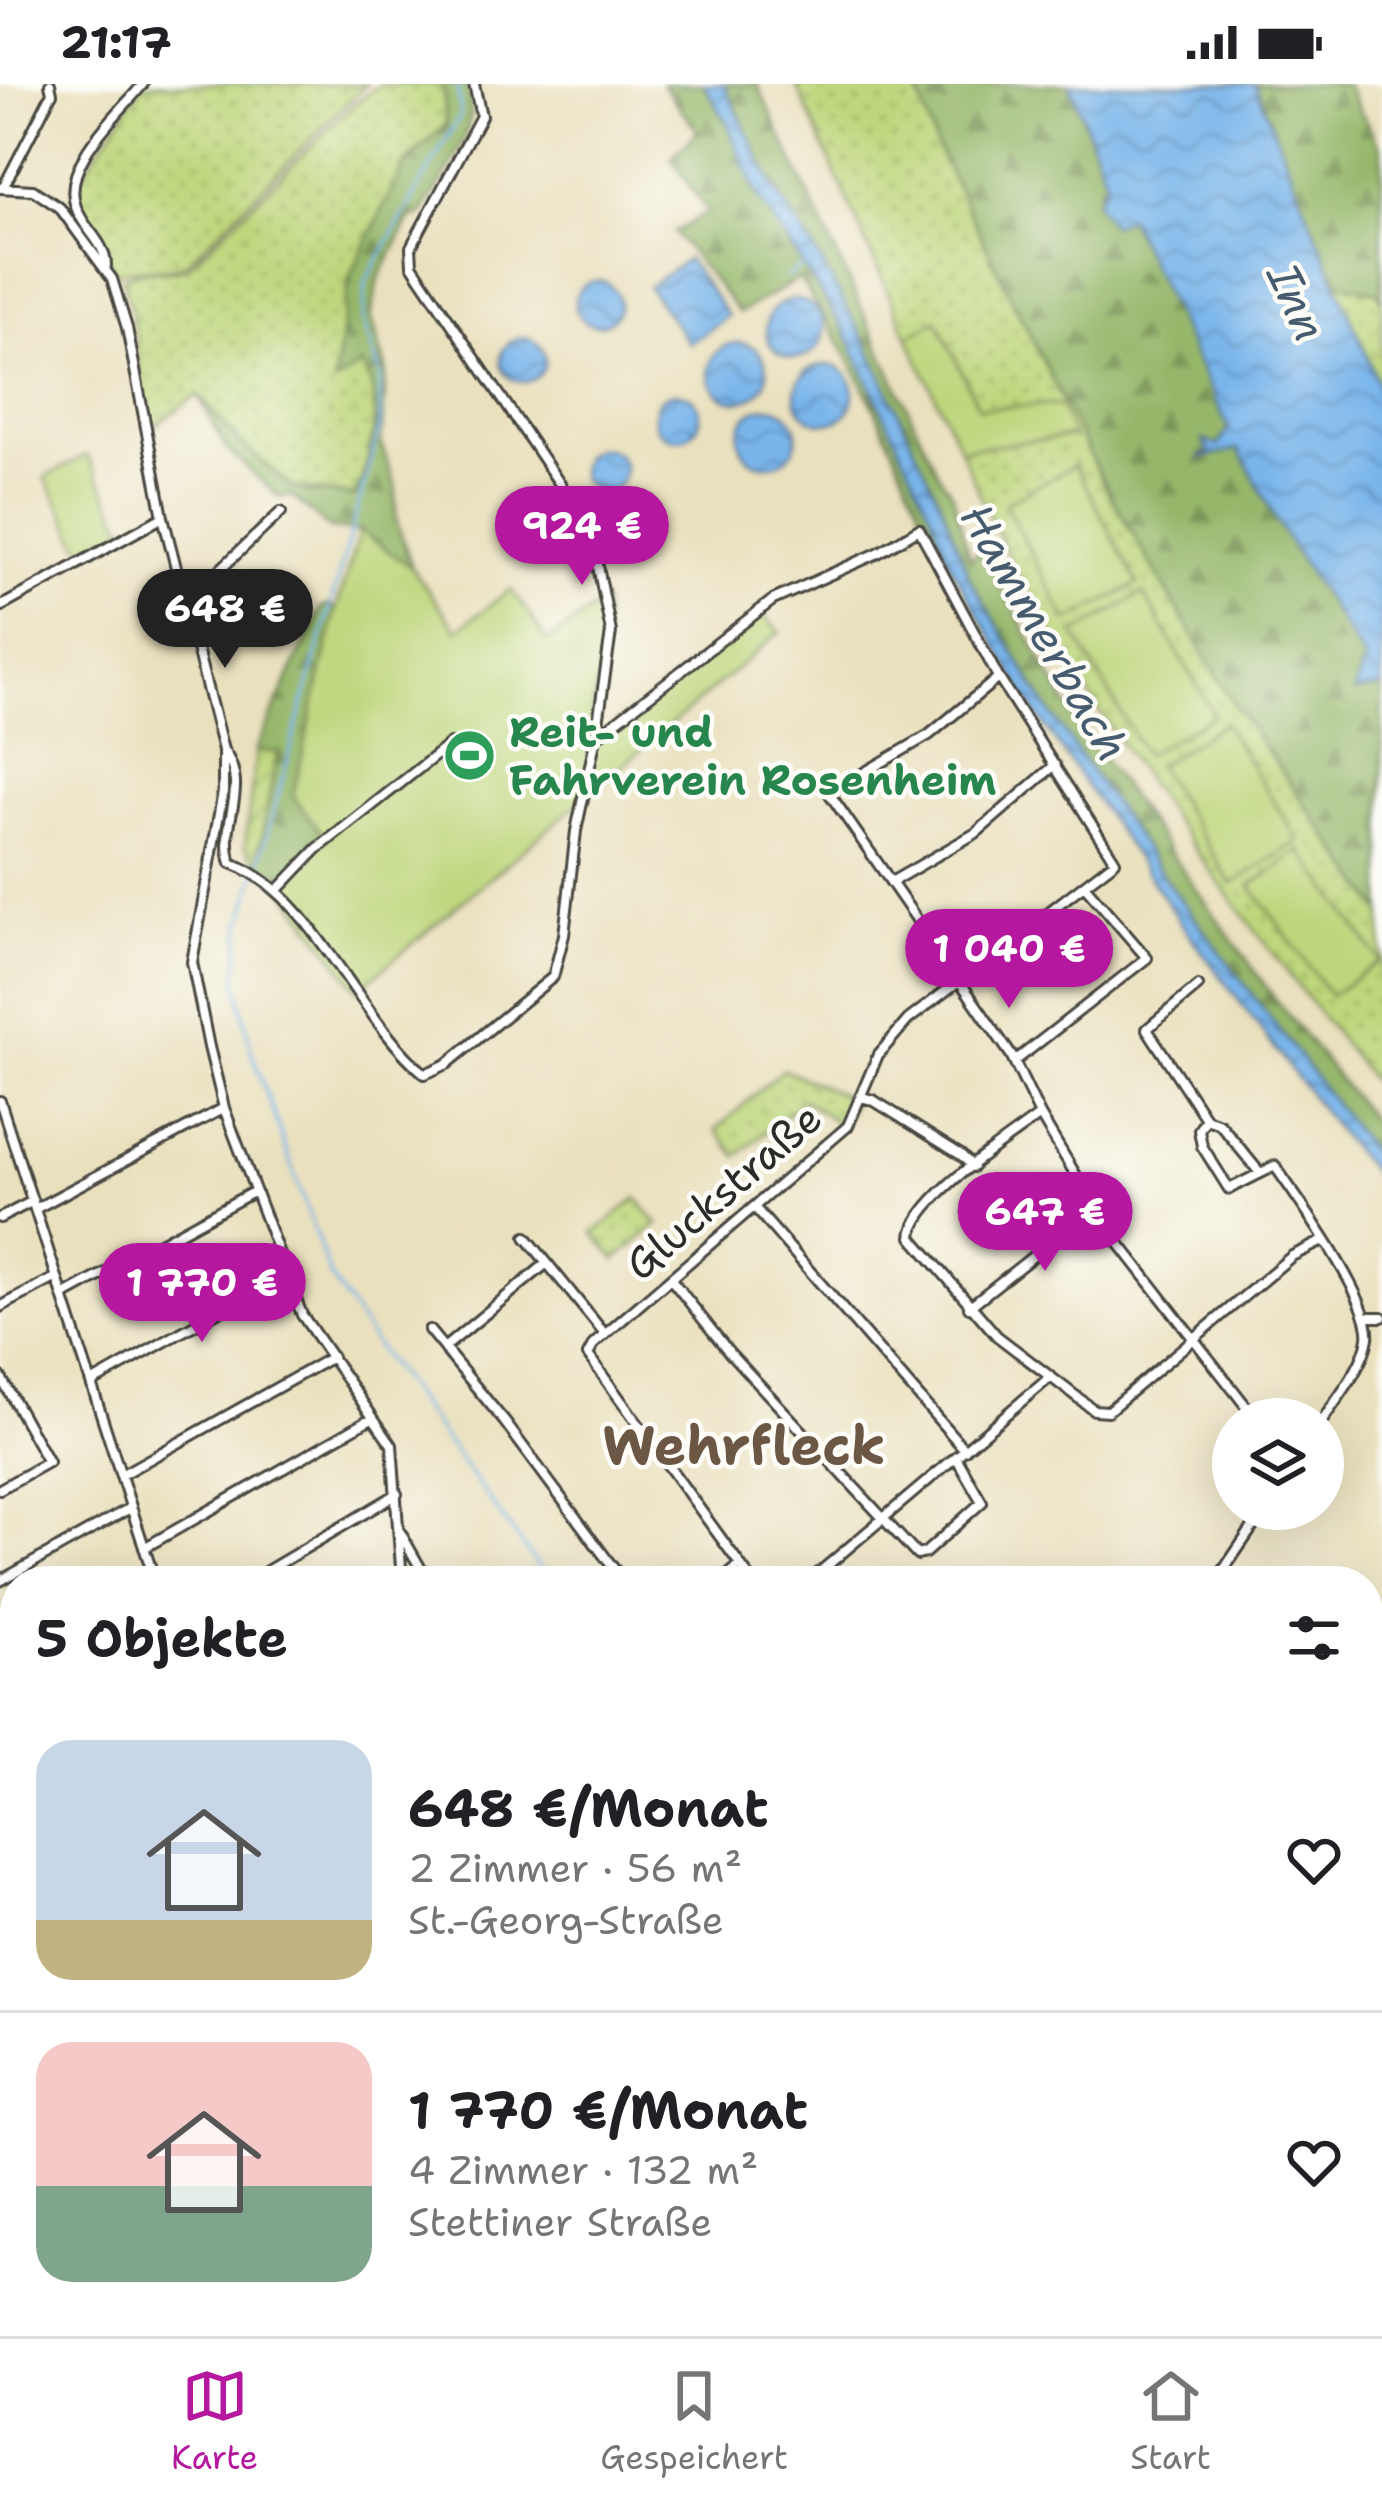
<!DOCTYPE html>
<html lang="de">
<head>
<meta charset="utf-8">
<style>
  body { margin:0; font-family:"Shantell Sans",sans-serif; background:#f6f6f6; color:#202124; height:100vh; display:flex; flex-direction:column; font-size:45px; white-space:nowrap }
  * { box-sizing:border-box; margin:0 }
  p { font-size:39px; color:#757577 }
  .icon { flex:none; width:66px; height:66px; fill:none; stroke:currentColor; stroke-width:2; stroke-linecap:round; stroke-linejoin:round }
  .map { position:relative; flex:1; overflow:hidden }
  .side { position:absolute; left:0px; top:1482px; width:1383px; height:771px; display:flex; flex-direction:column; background:#fff; border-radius:48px 48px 0 0; box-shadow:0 12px 48px #0002 }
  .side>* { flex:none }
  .controls { position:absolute; left:1212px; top:1314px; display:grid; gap:24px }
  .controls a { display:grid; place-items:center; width:132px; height:132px; border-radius:50%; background:#fff; box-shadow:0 12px 48px #0002; font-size:60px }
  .price { position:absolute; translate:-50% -102px; padding:0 27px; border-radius:42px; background:#b5179e; color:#fff; font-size:39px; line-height:78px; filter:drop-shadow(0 3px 6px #0008) }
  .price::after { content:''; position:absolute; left:50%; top:72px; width:36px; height:27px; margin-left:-18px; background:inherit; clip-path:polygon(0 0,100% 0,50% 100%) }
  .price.active { background:#222; color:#fff }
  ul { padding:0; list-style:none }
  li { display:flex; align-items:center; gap:36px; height:300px; padding:0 36px }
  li+li { border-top:3px solid #e0e0e0 }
  li span { display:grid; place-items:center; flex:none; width:336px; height:240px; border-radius:36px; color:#555 }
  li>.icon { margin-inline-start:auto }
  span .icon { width:144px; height:144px; fill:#fffc; stroke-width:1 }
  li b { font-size:51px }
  h2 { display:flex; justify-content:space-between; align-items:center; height:144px; padding:0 36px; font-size:51px }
  .status { display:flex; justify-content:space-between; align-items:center; height:84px; padding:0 60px; background:#fff; direction:ltr }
  .status svg { height:33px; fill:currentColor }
  .dock { display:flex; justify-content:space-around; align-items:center; height:168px; border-top:3px solid #e0e0e0; background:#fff; font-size:33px; color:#757577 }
  .dock a { display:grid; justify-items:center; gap:6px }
  .dock .active { color:#b5179e }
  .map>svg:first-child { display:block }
  .grass { fill:url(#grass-dots); stroke:#748053; stroke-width:3 }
  .forest { fill:url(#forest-firs); stroke:#60714b; stroke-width:3 }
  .garden { fill:url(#garden-furrows); stroke:#748053; stroke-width:3 }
  .pitch { fill:#bed67b; stroke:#748053; stroke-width:3 }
  .water { fill:url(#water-waves); stroke:#52708b; stroke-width:3 }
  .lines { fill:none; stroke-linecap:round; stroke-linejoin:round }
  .stream { stroke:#79b5eb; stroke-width:3 }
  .street-casing { stroke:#484641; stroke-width:14 }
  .secondary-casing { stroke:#484641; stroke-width:16 }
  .street { stroke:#fff; stroke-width:8 }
  .secondary { stroke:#fde4d0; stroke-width:10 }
  .labels { text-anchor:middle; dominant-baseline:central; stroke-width:9; stroke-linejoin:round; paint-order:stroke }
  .leisure-label { font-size:42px; font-weight:bold; fill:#27864d; stroke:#fdfcf7; text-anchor:start }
  .street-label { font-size:42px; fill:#2b2b2b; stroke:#fdfcf7 }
  .water-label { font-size:45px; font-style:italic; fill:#465b6e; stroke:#fdfcf7 }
  .district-label { font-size:54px; font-weight:bold; fill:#6c5745; stroke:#fdfcf7 }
</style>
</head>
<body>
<div class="status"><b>21:17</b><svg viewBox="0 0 49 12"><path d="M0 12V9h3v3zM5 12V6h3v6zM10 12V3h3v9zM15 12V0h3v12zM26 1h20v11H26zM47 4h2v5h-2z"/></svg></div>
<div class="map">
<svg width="1382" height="2252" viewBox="0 0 1382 2252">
  <defs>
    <pattern id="grass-dots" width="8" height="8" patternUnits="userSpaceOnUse" patternTransform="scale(3)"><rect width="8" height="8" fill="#bed67b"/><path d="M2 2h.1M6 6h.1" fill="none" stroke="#a3b86a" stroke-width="1.8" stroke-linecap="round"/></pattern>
    <pattern id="forest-firs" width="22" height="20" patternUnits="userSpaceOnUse" patternTransform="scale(3)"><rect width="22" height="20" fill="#96b76b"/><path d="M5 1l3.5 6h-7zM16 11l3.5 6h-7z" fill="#7b9558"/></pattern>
    <pattern id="garden-furrows" width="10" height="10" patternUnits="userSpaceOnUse" patternTransform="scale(3)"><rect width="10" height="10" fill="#bed67b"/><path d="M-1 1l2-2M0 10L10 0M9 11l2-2" fill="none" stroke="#a3b86a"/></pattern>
    <pattern id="water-waves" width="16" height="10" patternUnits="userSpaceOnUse" patternTransform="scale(3)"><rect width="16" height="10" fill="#79b5eb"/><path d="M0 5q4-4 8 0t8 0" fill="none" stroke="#6393bf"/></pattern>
  </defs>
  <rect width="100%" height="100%" fill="#fdfcf7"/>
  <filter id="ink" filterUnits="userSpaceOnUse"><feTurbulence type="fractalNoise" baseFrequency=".00833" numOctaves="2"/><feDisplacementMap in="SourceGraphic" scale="24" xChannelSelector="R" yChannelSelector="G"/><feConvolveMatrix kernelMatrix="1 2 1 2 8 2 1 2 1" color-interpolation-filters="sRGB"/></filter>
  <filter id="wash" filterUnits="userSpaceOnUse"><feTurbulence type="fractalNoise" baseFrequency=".004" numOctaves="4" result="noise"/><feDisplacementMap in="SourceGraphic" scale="48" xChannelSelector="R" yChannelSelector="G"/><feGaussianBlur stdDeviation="2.7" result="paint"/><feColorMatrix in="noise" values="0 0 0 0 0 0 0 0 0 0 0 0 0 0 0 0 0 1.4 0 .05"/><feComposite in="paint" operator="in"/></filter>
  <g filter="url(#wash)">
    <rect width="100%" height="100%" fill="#e9e0bd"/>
    <path class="grass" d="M143,0H366L188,178C165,190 140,181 116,189L76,121L74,103Z
      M380,0H443L446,40L402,83L335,297L362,281C386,317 371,374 355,413L293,404L242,360L198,311L148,346L132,230L122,195C140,181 169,192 190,181L354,20Z
      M796,0L872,3L915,0L936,61L1106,404L1233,619L1382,828V1010C1249,839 1111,667 1009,474C991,439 976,401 960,365L1072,352L979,324L937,237L908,253Z
      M1336,199L1378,208L1382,217V332L1377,297Z
      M783,985L855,1016L841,1042L804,1016L737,1072L716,1046Z
      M637,1114L658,1140L616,1176L594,1149Z"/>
    <path class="forest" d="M443,0H465C487,39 441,96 422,131L411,133L379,194L371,232L386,285L381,359L396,403V435L412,484L361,447L330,445L292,412L279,413L227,366L198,311L242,360L293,404L356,412C371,374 386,317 362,281L334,299L349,195L403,83L446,40Z
      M662,0H704L727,39L757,111L844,245L931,429L953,486C920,433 902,380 875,325C853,279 828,237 799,195L739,229L674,148L708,129L671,74L698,47Z
      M724,0H757L937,387L953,411L970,476L980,464L1077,639L1275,915L1382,1050V1068H1370L1163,792L1048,625L970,495L943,424L813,164L775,106Z
      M915,0H1070L1107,96L1128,132L1229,345L1218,362L1204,358L1209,367L1202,373L1239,364L1282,447L1382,603V828L1233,619L1106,404L936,61Z
      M1255,0H1345L1382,65V217L1378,208L1336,199Z
      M329,521L336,526L293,712L324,751L282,802L257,779L277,670L256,666L321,524Z"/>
    <path class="garden" d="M256,666L277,669L257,779L245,762Z"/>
    <path class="pitch" d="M937,236L979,324L1060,321L1073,352L960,365L908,253Z
      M87,371L125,444L83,466L45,393Z
      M1075,381L1138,500L1067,537L1005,419Z
      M360,447L412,484L457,546L511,505L548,558L603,518L605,536L589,661L762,530L780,548L358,906L282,802L324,751L293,712L336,526Z
      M1143,509L1214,631L1145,671L1075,550Z
      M1224,639L1299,757L1232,800L1157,682Z
      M1301,766L1380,877L1330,912L1251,802Z"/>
    <path class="water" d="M704,0H724L775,106L813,164L868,262L943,424L970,495L1048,625L1163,792L1382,1082V1099L1338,1048L1191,853L1035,628L953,486L931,429L844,245L757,111L727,39Z
      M1070,0H1255L1377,297L1382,332V603L1354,608L1365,576L1282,447L1239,365L1199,375L1209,367L1203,356L1218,362L1229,345L1128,133L1111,141L1096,118L1106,96Z
      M687,175L728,232L689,260L648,203Z
      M575 219a22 22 0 1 1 44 0a22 22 0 1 1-44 0Z
      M766 245a29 29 0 1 1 58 0a29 29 0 1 1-58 0Z
      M501 276a22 22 0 1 1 44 0a22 22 0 1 1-44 0Z
      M709 288a29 29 0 1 1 58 0a29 29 0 1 1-58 0Z
      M796 310a29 29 0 1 1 58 0a29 29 0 1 1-58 0Z
      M654 332a23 23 0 1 1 46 0a23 23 0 1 1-46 0Z
      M739 352a29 29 0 1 1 58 0a29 29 0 1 1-58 0Z
      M580 386a22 22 0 1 1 44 0a22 22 0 1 1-44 0Z"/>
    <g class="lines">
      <path class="stream" d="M457,0L461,30L366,197L363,236L380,291V343L241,844L237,896L251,966L331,1194L384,1273L549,1497
        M788,193L800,183
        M1368,2015L1382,2021"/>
    </g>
  </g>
  <g filter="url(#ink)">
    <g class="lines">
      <defs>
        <path id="street" d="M0,104L33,106L60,124L112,195L127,244L163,433L223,666V708L192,878L209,963L224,1024L302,1231L392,1361L402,1497
          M3,104L52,9L50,0
          M106,182C106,158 83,145 76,123C60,80 119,30 143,0
          M186,518L281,428
          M0,523L163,433
          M998,594L929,651L829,709L1011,971L1040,1031L1108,1145L1256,1335
          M596,653L773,516L878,469L919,445L998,593L1115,777L908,936L878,971L848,1042L594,1260L588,1271L752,1497
          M223,666C252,705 218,738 231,779C313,808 356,933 425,990L447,980L553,893L564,851L576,747L596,653L611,548L596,472L572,418L412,181L411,163L481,32L474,0
          M893,797L976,749L1055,681
          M278,806L317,765L450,660
          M1198,902L1147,945L1206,1035
          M1015,977L1147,874L1084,801
          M861,1013L873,1016L961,1071L973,1083
          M0,1017L155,1497
          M1040,1031C1009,1055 913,1115 912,1153L997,1252L1094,1326L1108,1327L1292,1172L1325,1156
          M1260,1089L1220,1040L1206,1035L1199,1046L1202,1062L1229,1105L1275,1082C1297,1114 1373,1218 1368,1254C1364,1282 1338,1313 1323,1336
          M35,1125L224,1024
          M756,1125L965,1366
          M0,1134L33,1117
          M526,1153L603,1248
          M671,1195L729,1268L917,1471L925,1469L982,1418L956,1373
          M63,1212L255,1107
          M0,1223L57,1193
          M969,1223L1094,1124
          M1366,1233H1382
          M429,1246L504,1337L623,1497
          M444,1264L547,1179
          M0,1292L48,1378L0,1405
          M93,1298L283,1191
          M121,1391L332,1273
          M400,1448L421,1485L438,1497
          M144,1464L370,1335
          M0,1497L130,1424
          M250,1497L397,1410
          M721,1497L740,1481
          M809,1497L1048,1295
          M1216,1497L1265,1425
          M1368,1528L1382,1529
          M0,1574L15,1566
          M1368,1739L1382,1749
          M0,1784L15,1802
          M1368,1795L1382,1782
          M1368,1840L1382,1849
          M1368,1950L1382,1959
          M0,1961L15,1951
          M0,1970L15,2006
          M351,2238L360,2252
          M622,2238L629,2252
          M311,2252L329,2238
          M788,2252L789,2238"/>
        <path id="secondary" d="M0,1686L15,1688
          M1065,2238L1082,2252"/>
      </defs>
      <use href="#street" class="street-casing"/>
      <use href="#secondary" class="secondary-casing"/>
      <use href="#street" class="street"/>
      <use href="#secondary" class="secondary"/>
    </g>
  </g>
  <defs>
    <symbol id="stadium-disc" viewBox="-11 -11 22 22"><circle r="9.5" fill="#2e9e5b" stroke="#fdfcf7"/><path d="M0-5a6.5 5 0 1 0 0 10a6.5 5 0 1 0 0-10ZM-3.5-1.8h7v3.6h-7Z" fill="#fff"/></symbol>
  </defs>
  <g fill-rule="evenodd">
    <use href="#stadium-disc" x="440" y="642" width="59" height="59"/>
  </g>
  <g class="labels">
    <g class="leisure-label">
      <text x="509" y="648">Reit- und<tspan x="509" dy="48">Fahrverein Rosenheim</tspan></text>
    </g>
    <g class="street-label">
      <text transform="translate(723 1107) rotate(-41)">Gluckstraße</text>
    </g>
    <g class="water-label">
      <text transform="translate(1297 218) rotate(66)">Inn</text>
      <text transform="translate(1045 548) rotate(60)">Hammerbach</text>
    </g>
    <g class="district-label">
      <text x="744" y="1361">Wehrfleck</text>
    </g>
  </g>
</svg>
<div class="controls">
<a><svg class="icon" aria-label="layers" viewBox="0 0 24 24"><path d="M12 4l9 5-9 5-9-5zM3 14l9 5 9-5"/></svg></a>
</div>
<b class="price" style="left:582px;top:504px">924 €</b>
<b class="price active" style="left:225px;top:587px">648 €</b>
<b class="price" style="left:1009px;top:927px">1 040 €</b>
<b class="price" style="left:1045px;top:1190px">647 €</b>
<b class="price" style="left:202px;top:1261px">1 770 €</b>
<section class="side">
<h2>5 Objekte<svg class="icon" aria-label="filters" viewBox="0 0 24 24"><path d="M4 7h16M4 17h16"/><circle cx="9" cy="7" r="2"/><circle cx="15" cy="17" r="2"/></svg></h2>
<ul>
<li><span style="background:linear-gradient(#c9d6e8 75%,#c2b280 0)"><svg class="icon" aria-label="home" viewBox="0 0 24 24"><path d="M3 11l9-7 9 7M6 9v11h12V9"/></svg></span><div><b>648 €/Monat</b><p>2 Zimmer · 56 m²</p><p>St.-Georg-Straße</p></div><svg class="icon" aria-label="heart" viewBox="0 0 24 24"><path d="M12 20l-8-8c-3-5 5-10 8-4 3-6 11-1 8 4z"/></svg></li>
<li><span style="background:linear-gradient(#f6c9c9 60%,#7fa58c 0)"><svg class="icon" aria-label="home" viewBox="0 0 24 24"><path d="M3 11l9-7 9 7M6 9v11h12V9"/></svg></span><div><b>1 770 €/Monat</b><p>4 Zimmer · 132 m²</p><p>Stettiner Straße</p></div><svg class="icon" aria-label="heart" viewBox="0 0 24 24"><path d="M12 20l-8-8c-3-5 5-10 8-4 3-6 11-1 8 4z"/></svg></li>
</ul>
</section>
</div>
<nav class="dock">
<a class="active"><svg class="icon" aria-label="map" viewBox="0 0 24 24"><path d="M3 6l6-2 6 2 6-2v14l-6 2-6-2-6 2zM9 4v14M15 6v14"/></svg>Karte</a>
<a><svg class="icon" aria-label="saved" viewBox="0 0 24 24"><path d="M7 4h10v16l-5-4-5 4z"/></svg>Gespeichert</a>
<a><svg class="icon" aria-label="home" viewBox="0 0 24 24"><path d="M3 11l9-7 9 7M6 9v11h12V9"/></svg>Start</a>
</nav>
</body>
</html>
